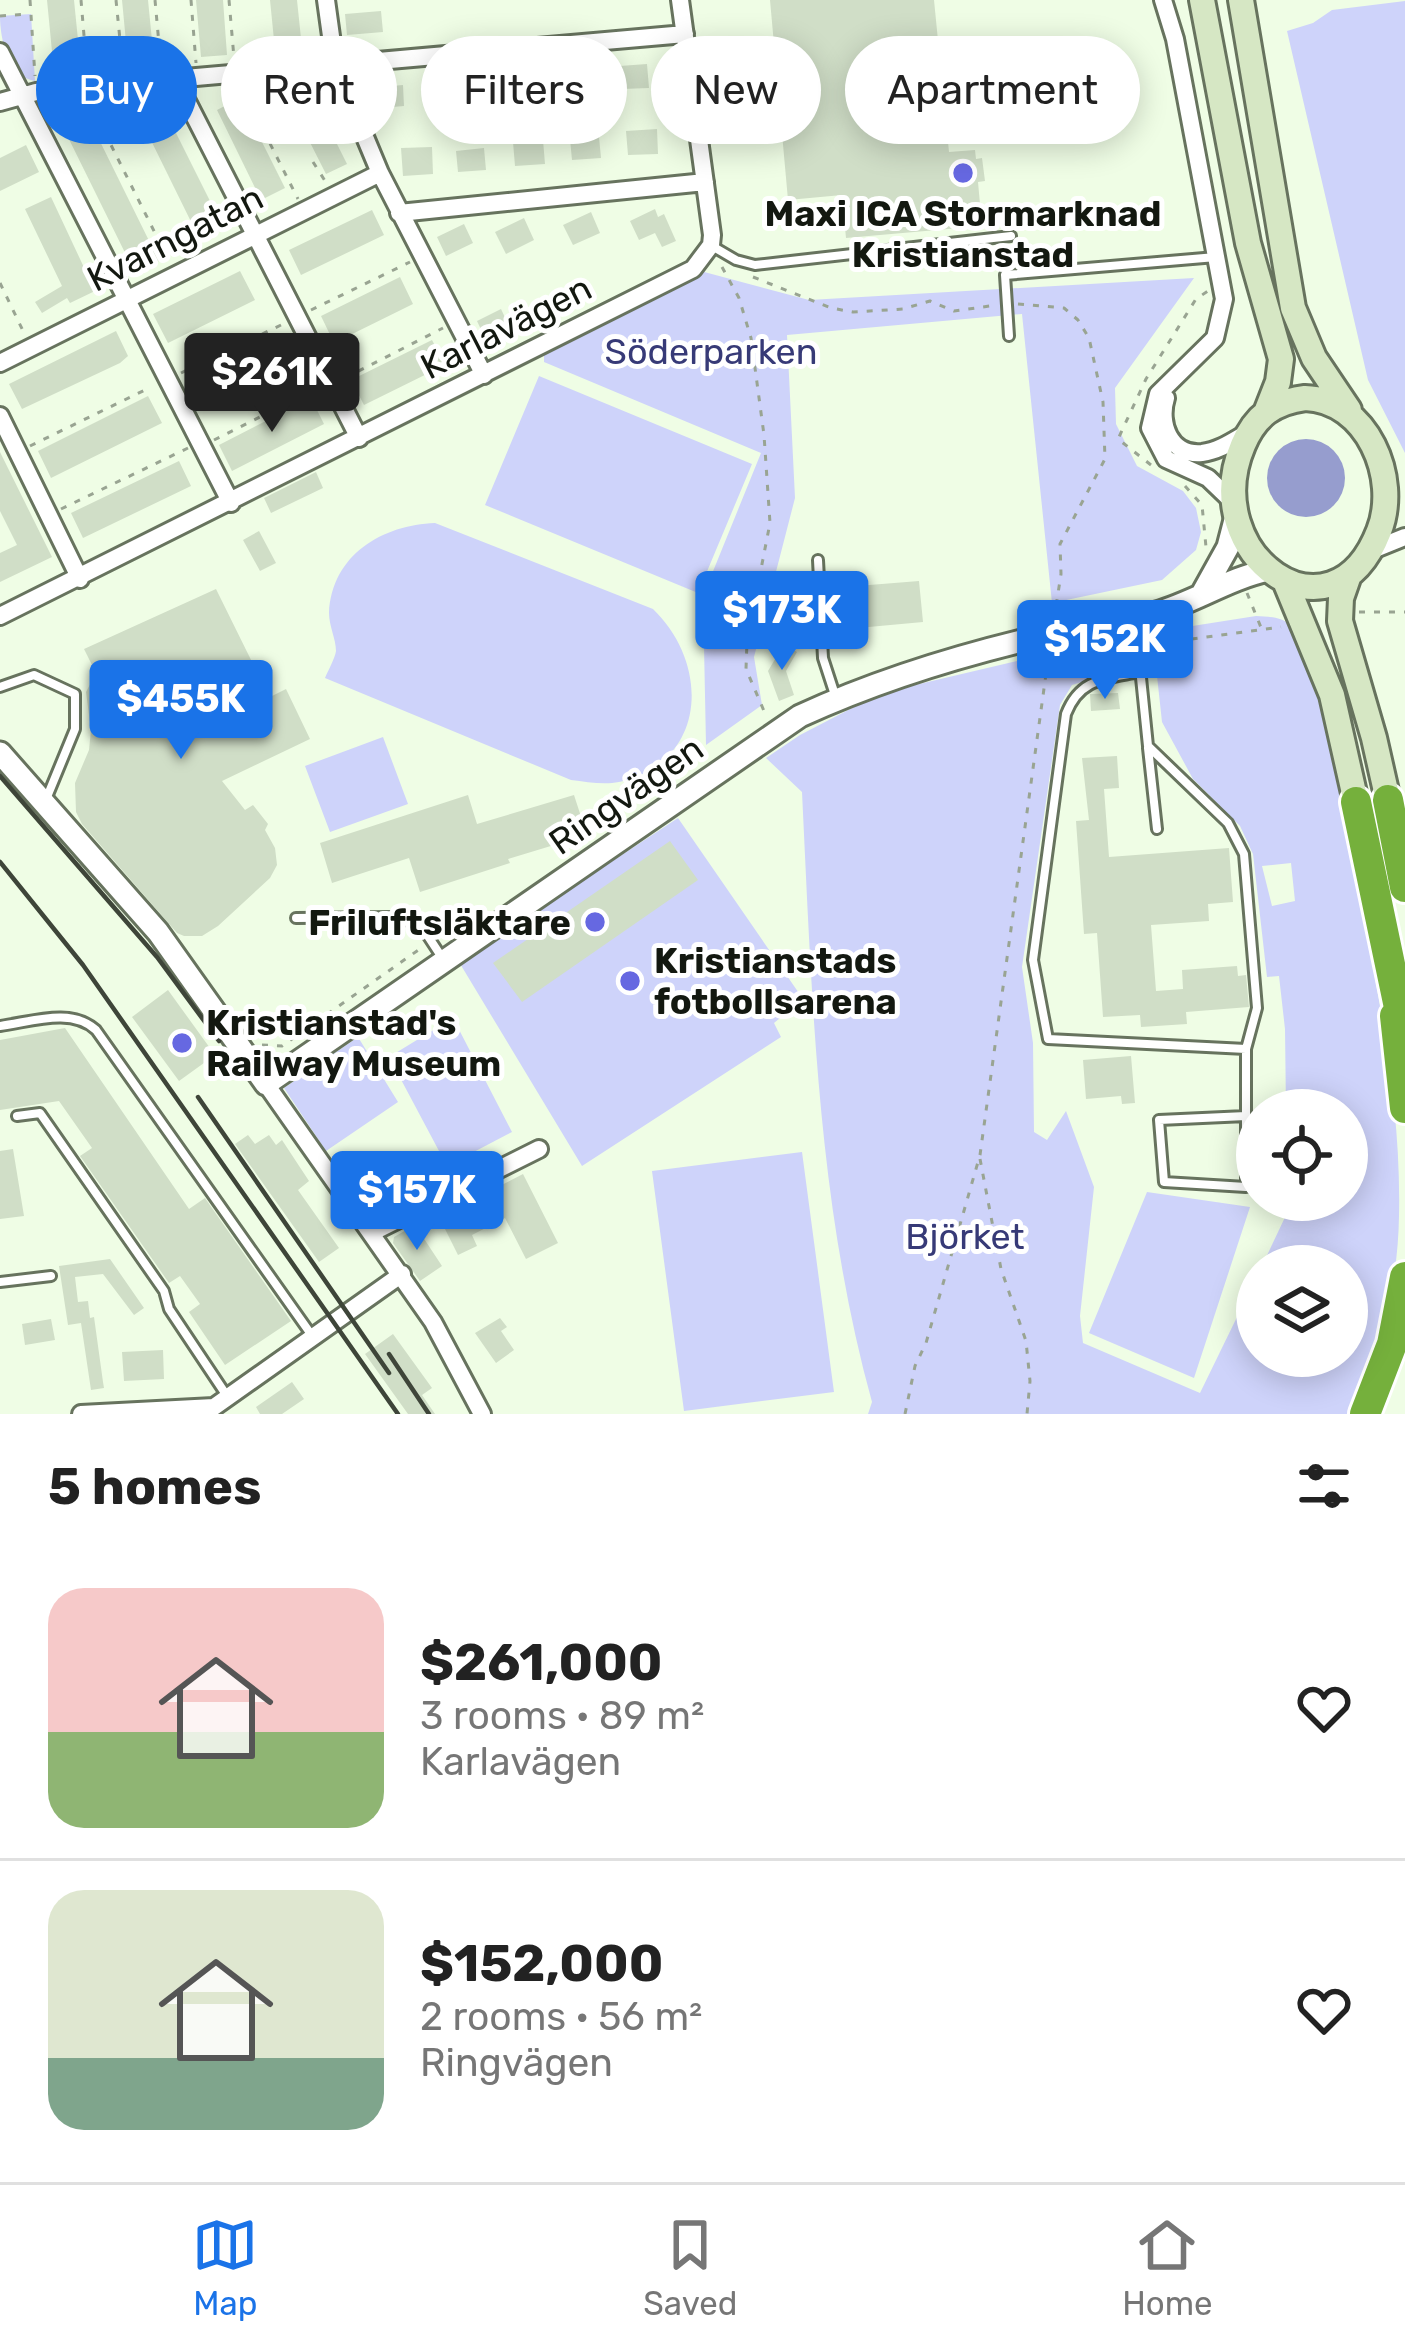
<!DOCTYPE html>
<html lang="en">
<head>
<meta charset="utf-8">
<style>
  body { margin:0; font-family:Rubik,sans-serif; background:#f2f2f2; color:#222; height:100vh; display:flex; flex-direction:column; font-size:45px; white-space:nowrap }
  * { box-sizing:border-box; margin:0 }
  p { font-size:39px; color:#767676 }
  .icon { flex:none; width:66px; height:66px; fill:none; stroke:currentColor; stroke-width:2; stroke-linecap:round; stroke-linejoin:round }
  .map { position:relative; height:1414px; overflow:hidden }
  .panel { display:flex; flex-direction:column; background:#fff; flex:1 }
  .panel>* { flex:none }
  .banner { position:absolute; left:36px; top:36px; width:1335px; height:108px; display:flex; gap:24px }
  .controls { position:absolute; left:1236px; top:1089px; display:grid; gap:24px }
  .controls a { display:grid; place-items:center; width:132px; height:132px; border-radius:50%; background:#fff; box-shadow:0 6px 30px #0003; font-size:60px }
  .price { position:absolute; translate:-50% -102px; padding:0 27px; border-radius:12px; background:#1a73e8; color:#fff; font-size:39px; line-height:78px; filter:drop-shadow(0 3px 6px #0008) }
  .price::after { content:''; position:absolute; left:50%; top:72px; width:36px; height:27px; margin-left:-18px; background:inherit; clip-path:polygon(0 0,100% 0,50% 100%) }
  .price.on { background:#222; color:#fff }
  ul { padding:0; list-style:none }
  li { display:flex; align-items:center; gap:36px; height:300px; padding:0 48px }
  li+li { border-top:3px solid #e0e0e0 }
  li span { display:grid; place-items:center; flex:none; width:336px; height:240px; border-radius:36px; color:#555 }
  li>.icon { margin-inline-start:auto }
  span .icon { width:144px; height:144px; fill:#fffc; stroke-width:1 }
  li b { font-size:51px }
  h2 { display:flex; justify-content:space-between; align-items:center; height:144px; padding:0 48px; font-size:51px }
  .chip { padding:0 42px; border-radius:54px; background:#fff; box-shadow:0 6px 30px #0003; font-size:42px; line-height:108px }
  .chip.on { background:#1a73e8; color:#fff }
  .tabs { display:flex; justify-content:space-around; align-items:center; height:168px; border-top:3px solid #e0e0e0; background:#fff; font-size:33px; color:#767676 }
  .tabs a { display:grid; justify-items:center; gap:6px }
  .tabs .on { color:#1a73e8 }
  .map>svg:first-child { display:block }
  .green { fill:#ced3fa; fill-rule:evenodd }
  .water { fill:#969dce }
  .building { fill:#d0dec7; fill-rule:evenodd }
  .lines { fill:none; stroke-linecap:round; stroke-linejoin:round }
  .service-casing { stroke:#67735e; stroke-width:14 }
  .minor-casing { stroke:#67735e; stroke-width:22 }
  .tertiary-casing { stroke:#67735e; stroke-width:27 }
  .secondary-casing { stroke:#67735e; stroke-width:30 }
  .motorway-casing { stroke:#fff; stroke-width:36 }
  .path { stroke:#99a492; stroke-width:3; stroke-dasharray:6 9; stroke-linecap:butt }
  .service { stroke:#fff; stroke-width:8 }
  .minor { stroke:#fff; stroke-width:16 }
  .tertiary { stroke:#fff; stroke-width:21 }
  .secondary { stroke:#d6e7c4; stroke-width:24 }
  .motorway { stroke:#75b03c; stroke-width:30 }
  .rail { stroke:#3e4539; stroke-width:4.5 }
  .poi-dot { fill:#6668e1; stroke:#fff; stroke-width:4.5 }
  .labels { text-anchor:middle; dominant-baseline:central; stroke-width:10; stroke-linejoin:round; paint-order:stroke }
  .poi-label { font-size:36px; font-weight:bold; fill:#131810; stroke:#fff; text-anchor:start }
  .street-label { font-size:36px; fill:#131810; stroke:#fff }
  .park-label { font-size:36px; fill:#373a77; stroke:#fff }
</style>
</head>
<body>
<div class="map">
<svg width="1405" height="1414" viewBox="0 0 1405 1414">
  <rect width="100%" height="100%" fill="#effde5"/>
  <path class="green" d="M1405,1V453L1368,380L1287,31L1313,23L1332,10Z
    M31,14L35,81C8,77 0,39 0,16Z
    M693,269L809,300L1194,278L1115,388L1116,424L1137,466L1183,491L1196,508L1201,532L1196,550L1162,580L1052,603L1022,314L787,335L795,498L754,657L762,705L706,745L703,596L761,453L544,362V345Z
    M539,376L752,464L698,593L485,505Z
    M435,523L653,609C711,665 707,762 619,782C604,785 587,782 571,780L325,678C328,671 335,658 336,651C336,639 329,626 329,613C332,554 383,525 435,523Z
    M1256,616C1269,617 1281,616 1290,625C1321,656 1335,773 1344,818C1368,948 1402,1082 1399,1216C1398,1285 1381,1347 1353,1409L1350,1414H868L872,1402C817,1203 812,997 802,792L766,758L800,735L881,693L1115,638L1123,642L1129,655L1120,670L1072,685L1060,705L1022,967L1033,1043L1034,1132L1047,1140L1066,1111L1094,1187L1080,1316L1083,1343L1200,1393L1257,1276V1356H1347V1266H1262L1287,1213V1200H1347V1110H1286L1285,1029L1279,976L1267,977L1253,854L1240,826L1193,779L1162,722L1153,639L1167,630ZM1291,863L1295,901L1272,906L1262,866Z
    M383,737L408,804L330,832L305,766Z
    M678,818L803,999L774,1023L781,1037L582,1166L459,962Z
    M453,1018L512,1132L447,1166L389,1057Z
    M358,1037L398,1102L326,1151L284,1088Z
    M802,1152L834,1392L684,1411L652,1171Z
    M1147,1192L1250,1207L1194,1378L1089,1333Z"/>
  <path class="water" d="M1267 478a39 39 0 1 1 78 0a39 39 0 1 1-78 0Z"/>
  <path class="building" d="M47,0H74L81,70L54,72Z
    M122,0H148L154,61L128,63Z
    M196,0H223L227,55L201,57Z
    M270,0H297L302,48L275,50Z
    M770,0H934L949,152L975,150L976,159L982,158L985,181L978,182L982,226L846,238L842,195L788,200Z
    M381,11L383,32L347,35L345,14Z
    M647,64L649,88L622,89L620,66Z
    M590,66L591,85L499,98L497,75L531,72L532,78L560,75V69Z
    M469,79L470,97L443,99L441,81Z
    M403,85L404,106L370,109L369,88Z
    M308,86L347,164L326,174L287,97Z
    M240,98L285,188L261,200L217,110Z
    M160,101L224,229L200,240L137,112Z
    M84,109L159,261L135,273L60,121Z
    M657,129L658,154L628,155L626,131Z
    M599,137L601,158L572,160L570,139Z
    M543,140L545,164L515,166L513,142Z
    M26,145L39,172L0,191V158Z
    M432,147L433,174L403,176L401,148Z
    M484,148L486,170L458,172L456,151Z
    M51,197L95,291L70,303L67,298L42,313L35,302L62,286L25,209Z
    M655,209L658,217L664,214L676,241L662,247L655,233L639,240L630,221Z
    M372,210L384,235L301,275L289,250Z
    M591,212L600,233L573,245L563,225Z
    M524,218L534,240L506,254L495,232Z
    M464,224L473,243L446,256L437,237Z
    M240,271L255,300L168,343L153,314Z
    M400,277L413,304L334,343L321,316Z
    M501,309L509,326L485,338L477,321Z
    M116,331L128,356L120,363L22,409L9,384Z
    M273,336L285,361L201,402L189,377Z
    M432,340L445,365L364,405L351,380Z
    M148,396L162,423L51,478L38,451Z
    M311,398L324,424L232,471L219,445Z
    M0,452L52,557L0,582V553L17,545L0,511Z
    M179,461L191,486L83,538L71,513Z
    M316,472L323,488L271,513L264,498Z
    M259,531L276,563L260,571L243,540Z
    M919,581L923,622L836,630L832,588Z
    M216,589L255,668L248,672L262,701L286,689L310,739L222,781L245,810L253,805L268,824L265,830L275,848L277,865L270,878L218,926L202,936H184L177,933L82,824L76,812L75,783L89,750L91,730L86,692L96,673L84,649ZM211,694L224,719L198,731L186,706Z
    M784,644L797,652L786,671L794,695L779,701L768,671Z
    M1118,693L1120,709L1091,711L1090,694Z
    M1117,756L1119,788L1104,789L1109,857L1229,848L1233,902L1208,904L1209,921L1151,925L1156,991L1183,989L1182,970L1237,966L1238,976L1246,975L1249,1007L1186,1012L1187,1024L1141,1027L1140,1015L1103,1017L1097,933L1084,934L1076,821L1089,820L1082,758Z
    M468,795L477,824L574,795L587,835L508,859L510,863L420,892L409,858L332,883L320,843Z
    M670,841L698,880L522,1002L493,963Z
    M168,990L215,1055L179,1081L132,1017Z
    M65,1028L189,1209L205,1198L291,1321L225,1365L189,1312L200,1304L180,1276L169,1283L80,1156L92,1148L59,1101L0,1110V1040Z
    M1131,1056L1135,1103L1122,1104L1121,1096L1086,1099L1083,1060Z
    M248,1135L255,1144L269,1135L276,1145L282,1140L309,1181L298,1190L339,1248L319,1262L235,1144Z
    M13,1149L24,1216L0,1219V1151Z
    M523,1174L558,1243L526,1259L505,1218L472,1235L477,1246L458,1255L439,1217Z
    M415,1225L442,1266L420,1281L393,1243L394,1237Z
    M110,1259L144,1308L134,1315L103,1274L75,1277L78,1302L88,1301L90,1318L94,1317L103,1382L104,1388L91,1390L81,1323L68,1325L59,1266Z
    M500,1318L507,1327L501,1331L514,1350L496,1363L475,1333Z
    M51,1319L55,1340L25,1345L22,1324Z
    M393,1334L432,1388L422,1395L435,1414H408L365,1354Z
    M163,1350L164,1379L124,1381L122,1352Z
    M292,1382L304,1399L282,1414H260L256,1407Z"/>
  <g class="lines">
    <defs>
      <path id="service" d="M712,246L736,260L755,265L1011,236
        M1009,336L1005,275L1216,257
        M818,560L823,658L836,698
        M1135,619L1148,746L1228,823L1244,854L1257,1008L1246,1049L1048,1039L1033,960L1066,714C1080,678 1105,679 1140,672
        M0,687L34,675L75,694V729L47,797
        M1148,748L1157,829
        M296,918L394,917L420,924L443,959
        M0,1026C31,1022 71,1007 96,1030L313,1337
        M1246,1049V1187L1164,1182L1159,1120L1246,1116
        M17,1116L40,1113L164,1291L169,1309L227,1396
        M0,1282L51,1276"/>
      <path id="minor" d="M326,0L335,65L380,173L484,375
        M1163,0L1175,39L1224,299L1215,338L1158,394L1150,428L1166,459L1208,478L1233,502
        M0,52L231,503
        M175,78L359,438
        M0,102L36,92L162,80L685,34
        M399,213L705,182
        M0,363L380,173
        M1166,398C1158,423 1170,456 1202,453C1219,451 1233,441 1247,433
        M0,416L80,579
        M1370,551L1405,537
        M0,616L693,269L711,245L712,235L680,0
        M266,1084L433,1322L482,1414
        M373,1232L539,1149
        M81,1414L214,1407L402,1274"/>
      <path id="tertiary" d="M1203,592L1228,547L1235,520
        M0,753L158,932L266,1084L800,716C887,676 980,649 1074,629C1101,623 1129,620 1156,613C1195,602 1229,578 1269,570"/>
      <path id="secondary" d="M1202,0L1248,243L1281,359L1278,382L1267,410
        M1241,0L1293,308L1314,358L1349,410
        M1305,398C1367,400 1400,478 1379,531C1332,652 1196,555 1243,445C1255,416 1274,402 1305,398Z
        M1349,575L1341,598L1340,621L1374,738L1388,800
        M1285,581L1332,695L1356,802"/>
      <path id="motorway" d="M1388,800L1405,887
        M1356,802L1405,1036
        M1395,1016L1405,1108
        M1365,1414L1392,1344L1405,1277"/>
    </defs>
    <use href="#service" class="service-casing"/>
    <use href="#minor" class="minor-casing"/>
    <use href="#tertiary" class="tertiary-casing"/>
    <use href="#secondary" class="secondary-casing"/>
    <use href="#motorway" class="motorway-casing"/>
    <path class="path" d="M30,0L35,76
      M81,0L87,71
      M116,0L123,70
      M155,0L161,66
      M191,0L196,63
      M229,0L234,58
      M0,16L29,14
      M243,90L298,199
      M91,105L170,263
      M313,162L327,184
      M722,267L739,298L751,338L764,435L770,523L747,641L746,669L767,718
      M753,277L831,308L853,312L903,309L930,301L954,311L997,305
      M0,283L25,335
      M1018,304L1064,308L1078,320L1089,338L1103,402L1105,459L1060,544L1061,574L1055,613
      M311,310L410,262
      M181,373L281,325
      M345,378L443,328
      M214,440L318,388
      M30,446L151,387
      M1151,465L1118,439L1146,379L1196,299L1208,291
      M1185,486L1202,505L1206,547
      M61,509L188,448
      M1247,593L1262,630
      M1359,612H1405
      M1147,645L1281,627
      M1034,656L1126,647
      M442,935L471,920
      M262,1045L282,1046L424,946
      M980,1159L1001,1269L1026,1341L1030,1381L1027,1414
      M905,1414L915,1366L926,1343L980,1155L1049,652"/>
    <use href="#service" class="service"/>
    <use href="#minor" class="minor"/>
    <use href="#tertiary" class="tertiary"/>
    <use href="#secondary" class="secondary"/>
    <use href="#motorway" class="motorway"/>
    <path class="rail" d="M0,776L157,957L219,1041
      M0,862L83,965L398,1414
      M198,1097L389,1373
      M389,1354L429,1414"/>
  </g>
  <g class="poi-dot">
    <circle cx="963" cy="173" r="12"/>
    <circle cx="595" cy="922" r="12"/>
    <circle cx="630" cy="981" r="12"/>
    <circle cx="182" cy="1043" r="12"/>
  </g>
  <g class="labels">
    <g class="poi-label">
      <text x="963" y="213" text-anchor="middle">Maxi ICA Stormarknad<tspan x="963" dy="41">Kristianstad</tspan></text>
      <text x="571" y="922" text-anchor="end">Friluftsläktare</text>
      <text x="654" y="960">Kristianstads<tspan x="654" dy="41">fotbollsarena</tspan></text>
      <text x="206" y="1022">Kristianstad's<tspan x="206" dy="41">Railway Museum</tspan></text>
    </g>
    <g class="street-label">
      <text transform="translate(175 238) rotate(-27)">Kvarngatan</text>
      <text transform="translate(506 327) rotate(-27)">Karlavägen</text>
      <text transform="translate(626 795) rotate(-35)">Ringvägen</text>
    </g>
    <g class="park-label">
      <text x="711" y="351">Söderparken</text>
      <text x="965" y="1236">Björket</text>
    </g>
  </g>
</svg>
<div class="controls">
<a><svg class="icon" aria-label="locate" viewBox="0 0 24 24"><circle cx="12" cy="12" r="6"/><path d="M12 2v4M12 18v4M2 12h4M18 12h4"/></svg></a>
<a><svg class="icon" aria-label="layers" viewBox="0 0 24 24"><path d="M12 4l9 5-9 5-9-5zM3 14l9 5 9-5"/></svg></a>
</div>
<b class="price on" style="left:272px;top:435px">$261K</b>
<b class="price" style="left:782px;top:673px">$173K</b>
<b class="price" style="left:1105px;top:702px">$152K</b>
<b class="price" style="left:181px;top:762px">$455K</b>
<b class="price" style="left:417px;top:1253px">$157K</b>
<div class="banner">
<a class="chip on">Buy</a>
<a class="chip">Rent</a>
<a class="chip">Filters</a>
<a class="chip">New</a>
<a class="chip">Apartment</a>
</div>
</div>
<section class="panel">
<h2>5 homes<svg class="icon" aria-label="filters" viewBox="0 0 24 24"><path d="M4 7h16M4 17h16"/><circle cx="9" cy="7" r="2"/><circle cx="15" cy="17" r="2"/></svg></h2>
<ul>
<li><span style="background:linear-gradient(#f6c9c9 60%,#8fb573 0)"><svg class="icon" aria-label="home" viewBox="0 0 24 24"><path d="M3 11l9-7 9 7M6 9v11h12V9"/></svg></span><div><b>$261,000</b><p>3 rooms · 89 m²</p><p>Karlavägen</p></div><svg class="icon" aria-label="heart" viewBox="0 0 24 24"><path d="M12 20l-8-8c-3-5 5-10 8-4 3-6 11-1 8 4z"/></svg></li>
<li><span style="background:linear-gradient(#dfe7d0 70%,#7fa58c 0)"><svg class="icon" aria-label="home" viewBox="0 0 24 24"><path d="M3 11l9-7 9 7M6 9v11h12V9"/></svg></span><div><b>$152,000</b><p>2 rooms · 56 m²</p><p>Ringvägen</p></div><svg class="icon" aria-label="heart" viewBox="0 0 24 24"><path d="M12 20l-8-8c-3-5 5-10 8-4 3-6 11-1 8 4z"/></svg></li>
</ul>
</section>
<nav class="tabs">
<a class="on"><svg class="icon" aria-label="map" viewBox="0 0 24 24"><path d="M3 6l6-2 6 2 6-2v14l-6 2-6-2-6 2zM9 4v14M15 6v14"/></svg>Map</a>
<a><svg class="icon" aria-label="saved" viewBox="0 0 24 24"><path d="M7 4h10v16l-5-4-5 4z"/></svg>Saved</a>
<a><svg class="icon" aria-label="home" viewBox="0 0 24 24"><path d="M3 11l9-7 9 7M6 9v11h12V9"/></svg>Home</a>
</nav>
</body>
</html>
